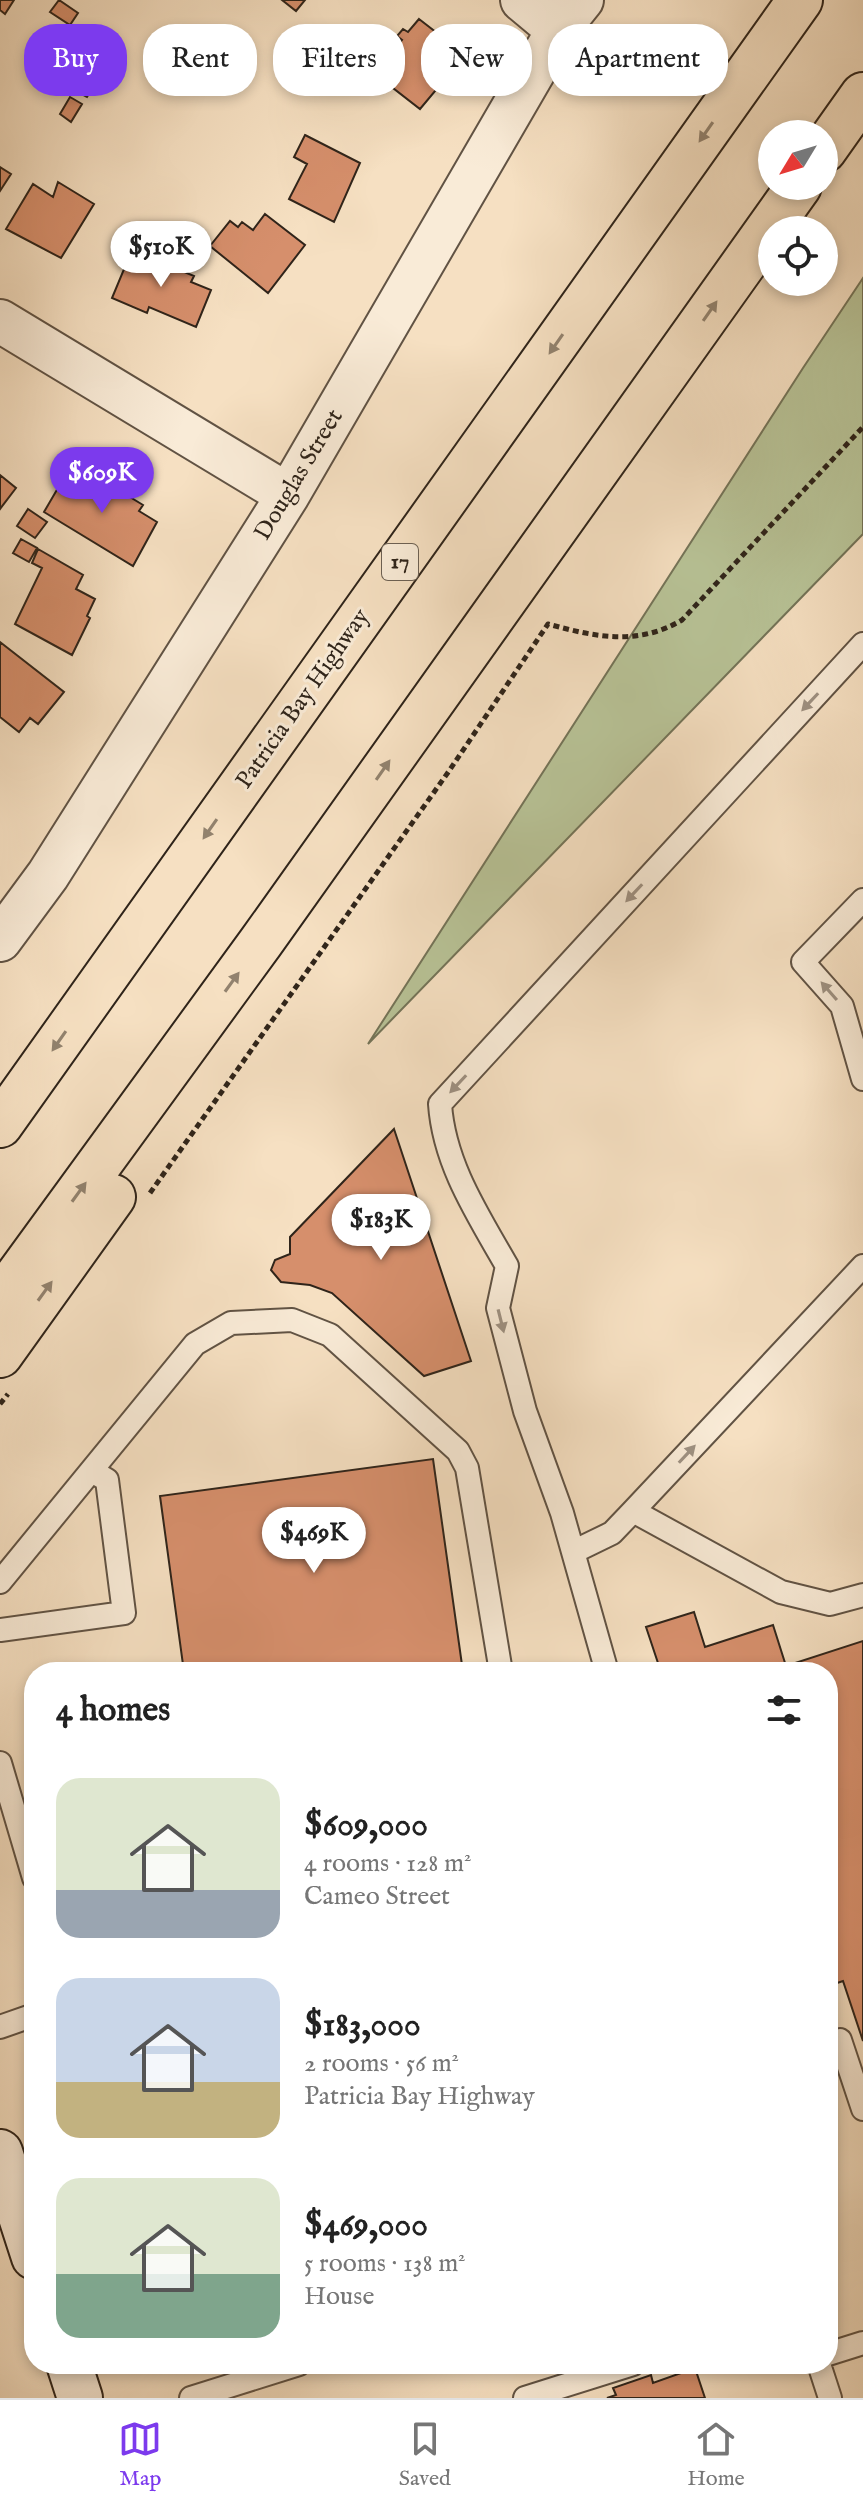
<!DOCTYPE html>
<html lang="en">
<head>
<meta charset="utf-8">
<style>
  body { margin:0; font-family:"IM FELL English",serif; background:#f2f2f2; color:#222; height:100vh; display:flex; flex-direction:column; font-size:30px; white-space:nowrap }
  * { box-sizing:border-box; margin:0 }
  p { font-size:26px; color:#767676 }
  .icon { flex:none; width:44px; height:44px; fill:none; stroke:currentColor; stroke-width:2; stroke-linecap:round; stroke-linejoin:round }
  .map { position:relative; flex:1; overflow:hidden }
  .drawer { position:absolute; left:24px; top:1662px; width:814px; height:712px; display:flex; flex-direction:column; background:#fff; border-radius:32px; box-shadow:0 4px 12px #0003 }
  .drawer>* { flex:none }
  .banner { position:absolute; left:24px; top:24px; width:816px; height:72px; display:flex; gap:16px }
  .needle { width:52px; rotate:232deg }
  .tools { position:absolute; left:758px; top:120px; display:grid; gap:16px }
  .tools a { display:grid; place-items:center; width:80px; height:80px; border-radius:50%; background:#fff; box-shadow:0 4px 12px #0003; font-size:40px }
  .price { position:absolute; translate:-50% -68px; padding:0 18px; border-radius:28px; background:#fff; color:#222; font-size:26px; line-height:52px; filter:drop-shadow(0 2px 4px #0008) }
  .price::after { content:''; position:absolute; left:50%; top:48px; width:24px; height:18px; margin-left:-12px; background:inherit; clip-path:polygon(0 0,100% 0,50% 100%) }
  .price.selected { background:#7c3aed; color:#fff }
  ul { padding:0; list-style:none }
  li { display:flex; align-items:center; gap:24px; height:200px; padding:0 32px }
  li span { display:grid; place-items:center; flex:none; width:224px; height:160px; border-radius:24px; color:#555 }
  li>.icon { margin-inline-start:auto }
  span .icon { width:96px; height:96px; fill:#fffc; stroke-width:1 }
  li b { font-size:34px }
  h2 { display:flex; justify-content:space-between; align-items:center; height:96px; padding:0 32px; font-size:34px }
  .tag { padding:0 28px; border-radius:32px; background:#fff; box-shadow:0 4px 12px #0003; font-size:28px; line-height:72px }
  .tag.selected { background:#7c3aed; color:#fff }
  .dock { display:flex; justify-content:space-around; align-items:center; height:112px; border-top:2px solid #e0e0e0; background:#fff; font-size:22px; color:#767676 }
  .dock a { display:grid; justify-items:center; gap:4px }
  .dock .selected { color:#7c3aed }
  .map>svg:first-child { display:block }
  .green { fill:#b8c397; stroke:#747458; stroke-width:2 }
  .building { fill:#d68f6c; stroke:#2f241a; stroke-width:2 }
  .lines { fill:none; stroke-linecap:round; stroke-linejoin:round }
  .service-casing { stroke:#615344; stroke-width:26 }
  .minor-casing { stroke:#615344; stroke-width:46 }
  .secondary-casing { stroke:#2f241a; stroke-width:48 }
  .motorway-casing { stroke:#2f241a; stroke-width:48 }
  .path { stroke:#2f241a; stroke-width:5; stroke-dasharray:6 4; stroke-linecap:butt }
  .service { stroke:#f9ebd7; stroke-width:22 }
  .minor { stroke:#f9ebd7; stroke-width:42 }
  .secondary { stroke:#f9ebd7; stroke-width:44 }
  .motorway { stroke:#f6e0c2; stroke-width:44 }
  .oneway { fill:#92826e }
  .oneway2 { fill:#9e9182 }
  .labels { text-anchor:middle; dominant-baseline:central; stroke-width:6; stroke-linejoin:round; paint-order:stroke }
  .shield { fill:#f9ebd7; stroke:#6c6053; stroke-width:2 }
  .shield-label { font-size:22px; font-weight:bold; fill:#2f241a }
  .street-label { font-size:24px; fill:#2f241a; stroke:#f9ebd7 }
</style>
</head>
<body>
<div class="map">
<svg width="863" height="2398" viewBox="0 0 863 2398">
  <rect width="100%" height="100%" fill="#f6e0c2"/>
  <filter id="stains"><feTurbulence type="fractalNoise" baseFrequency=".0025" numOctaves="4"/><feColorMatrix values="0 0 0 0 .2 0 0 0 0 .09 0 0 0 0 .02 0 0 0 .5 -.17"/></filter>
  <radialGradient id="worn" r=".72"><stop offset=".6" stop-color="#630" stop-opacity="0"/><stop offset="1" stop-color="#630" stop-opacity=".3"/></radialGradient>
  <path class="green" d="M863,278V534L368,1044L803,368Z"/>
  <path class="building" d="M0,0H14L5,14L0,10Z
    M59,0L78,13L70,25L50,12Z
    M282,0H305L296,11Z
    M419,19L455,47L437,71L446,78L420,109L375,74L402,40L397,36L403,29L408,32Z
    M220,54L239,63L231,80L212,70Z
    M83,75L96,82L87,97L74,90Z
    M70,97L82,104L71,122L60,114Z
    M305,135L360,163L334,222L289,199L307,164L294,157Z
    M0,167L11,174L0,191Z
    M58,182L94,204L61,258L6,229L33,184L53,197Z
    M265,214L305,245L268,293L210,246L230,221L238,227L242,222L253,230Z
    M132,250L194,276L191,282L211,290L196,327L149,307L147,313L112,298Z
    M69,469L88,480L92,474L143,505L139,511L157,522L133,566L44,512Z
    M0,475L16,488L0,509Z
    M28,509L47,522L35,538L17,526Z
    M21,539L37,548L29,562L13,553Z
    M38,549L83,575L76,589L95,599L87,616L90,618L72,655L15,624L42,568L32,563Z
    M0,642L64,692L38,724L30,718L19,732L0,717Z
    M394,1129L471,1361L424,1376L332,1293L310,1285L281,1282L271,1270L275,1260L290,1254V1237Z
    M433,1459L463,1672H184L160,1496Z
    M694,1612L705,1647L773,1625L786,1666L863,1641V2041L843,1981L828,1986V1672H661L646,1627Z
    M204,2364H227L207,2371Z
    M695,2368L705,2398H607L616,2395L613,2388L651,2375L653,2383Z"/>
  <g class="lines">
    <defs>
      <path id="service" d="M863,900L803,962L842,1006L863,1079
        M633,1511L781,1592L830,1604L863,1595
        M573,1552L612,1533L633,1511L863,1266
        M0,1582L195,1344L231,1323L292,1320L330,1335L458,1451L467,1468L501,1672
        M0,1630L124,1613L107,1480L92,1471
        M607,1672L562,1513L525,1411L498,1308L507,1266C478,1215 444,1164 440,1104L863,644
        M0,1763L34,1878
        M0,2027L34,2015
        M828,2044L840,2040L863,2109
        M828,2354L863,2343
        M819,2364L830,2398
        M191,2398L299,2364
        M525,2398L633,2364"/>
      <path id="minor" d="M522,0L558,30
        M0,321L288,495
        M0,940L48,875L288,495L558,30L582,0"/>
      <path id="secondary" d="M0,2152L34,2257
        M69,2364L80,2398"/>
      <path id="motorway" d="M824,150L863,95
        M0,1125L800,0
        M0,1300L261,942L799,186
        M0,1355L113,1197"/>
    </defs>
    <use href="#service" class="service-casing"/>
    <use href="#minor" class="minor-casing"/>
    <use href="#secondary" class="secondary-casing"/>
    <use href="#motorway" class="motorway-casing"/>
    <path class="path" d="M150,1193L449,771L548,624C595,637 638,646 682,620L863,427
      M0,1404L8,1394"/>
    <use href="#service" class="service"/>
    <use href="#minor" class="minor"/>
    <use href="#secondary" class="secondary"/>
    <use href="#motorway" class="motorway"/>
  </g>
  <defs><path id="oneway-solid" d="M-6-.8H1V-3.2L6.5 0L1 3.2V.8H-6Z" transform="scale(2)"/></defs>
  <g class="oneway">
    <use href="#oneway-solid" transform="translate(706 132) rotate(125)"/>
    <use href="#oneway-solid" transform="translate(710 311) rotate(-55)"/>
    <use href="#oneway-solid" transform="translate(556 344) rotate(125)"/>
    <use href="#oneway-solid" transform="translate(383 770) rotate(-55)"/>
    <use href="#oneway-solid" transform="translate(210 829) rotate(125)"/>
    <use href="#oneway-solid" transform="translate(232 982) rotate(-54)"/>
    <use href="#oneway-solid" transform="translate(59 1041) rotate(125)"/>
    <use href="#oneway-solid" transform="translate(79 1192) rotate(-54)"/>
    <use href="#oneway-solid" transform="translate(45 1291) rotate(-54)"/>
  </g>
  <g class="oneway2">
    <use href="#oneway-solid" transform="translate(810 702) rotate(133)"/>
    <use href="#oneway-solid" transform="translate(634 893) rotate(133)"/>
    <use href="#oneway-solid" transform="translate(829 991) rotate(-131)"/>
    <use href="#oneway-solid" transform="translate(458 1084) rotate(133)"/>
    <use href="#oneway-solid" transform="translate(501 1321) rotate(76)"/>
    <use href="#oneway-solid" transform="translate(687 1454) rotate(-47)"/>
  </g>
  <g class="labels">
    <rect class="shield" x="382" y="544" width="36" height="36" rx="6"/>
    <g class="shield-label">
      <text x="400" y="562">17</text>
    </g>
    <g class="street-label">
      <text transform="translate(299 475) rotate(-59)">Douglas Street</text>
      <text transform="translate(303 699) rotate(-55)">Patricia Bay Highway</text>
    </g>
  </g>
  <rect width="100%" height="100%" filter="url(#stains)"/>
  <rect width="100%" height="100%" fill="url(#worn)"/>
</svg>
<div class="tools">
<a><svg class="needle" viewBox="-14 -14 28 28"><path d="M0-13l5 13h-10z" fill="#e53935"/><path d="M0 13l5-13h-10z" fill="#767676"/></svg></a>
<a><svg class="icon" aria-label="locate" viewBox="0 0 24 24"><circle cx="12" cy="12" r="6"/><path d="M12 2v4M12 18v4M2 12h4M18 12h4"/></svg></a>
</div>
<b class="price" style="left:161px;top:289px">$510K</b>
<b class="price selected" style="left:102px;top:515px">$609K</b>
<b class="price" style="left:381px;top:1262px">$183K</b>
<b class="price" style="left:314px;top:1575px">$469K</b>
<div class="banner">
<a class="tag selected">Buy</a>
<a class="tag">Rent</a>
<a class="tag">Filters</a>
<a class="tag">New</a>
<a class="tag">Apartment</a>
</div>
<section class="drawer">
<h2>4 homes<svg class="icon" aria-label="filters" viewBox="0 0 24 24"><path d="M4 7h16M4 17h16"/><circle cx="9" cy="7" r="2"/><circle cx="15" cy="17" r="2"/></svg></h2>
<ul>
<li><span style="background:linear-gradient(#dfe7d0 70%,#9aa5b1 0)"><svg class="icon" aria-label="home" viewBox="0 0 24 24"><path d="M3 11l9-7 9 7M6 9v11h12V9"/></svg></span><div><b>$609,000</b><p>4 rooms · 128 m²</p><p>Cameo Street</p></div></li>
<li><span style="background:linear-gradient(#c9d6e8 65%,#c2b280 0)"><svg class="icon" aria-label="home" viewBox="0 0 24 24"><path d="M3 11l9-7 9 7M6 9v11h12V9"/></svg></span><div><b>$183,000</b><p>2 rooms · 56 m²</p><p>Patricia Bay Highway</p></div></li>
<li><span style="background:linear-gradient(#dfe7d0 60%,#7fa58c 0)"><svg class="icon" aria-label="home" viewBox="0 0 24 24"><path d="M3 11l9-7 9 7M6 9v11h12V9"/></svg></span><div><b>$469,000</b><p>5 rooms · 138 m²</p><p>House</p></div></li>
</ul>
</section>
</div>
<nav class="dock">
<a class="selected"><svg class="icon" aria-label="map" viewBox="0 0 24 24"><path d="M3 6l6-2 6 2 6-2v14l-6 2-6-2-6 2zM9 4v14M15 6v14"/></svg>Map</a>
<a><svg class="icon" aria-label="saved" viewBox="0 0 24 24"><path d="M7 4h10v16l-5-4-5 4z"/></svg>Saved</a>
<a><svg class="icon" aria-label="home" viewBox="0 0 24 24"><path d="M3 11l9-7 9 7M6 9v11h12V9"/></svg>Home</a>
</nav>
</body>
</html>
